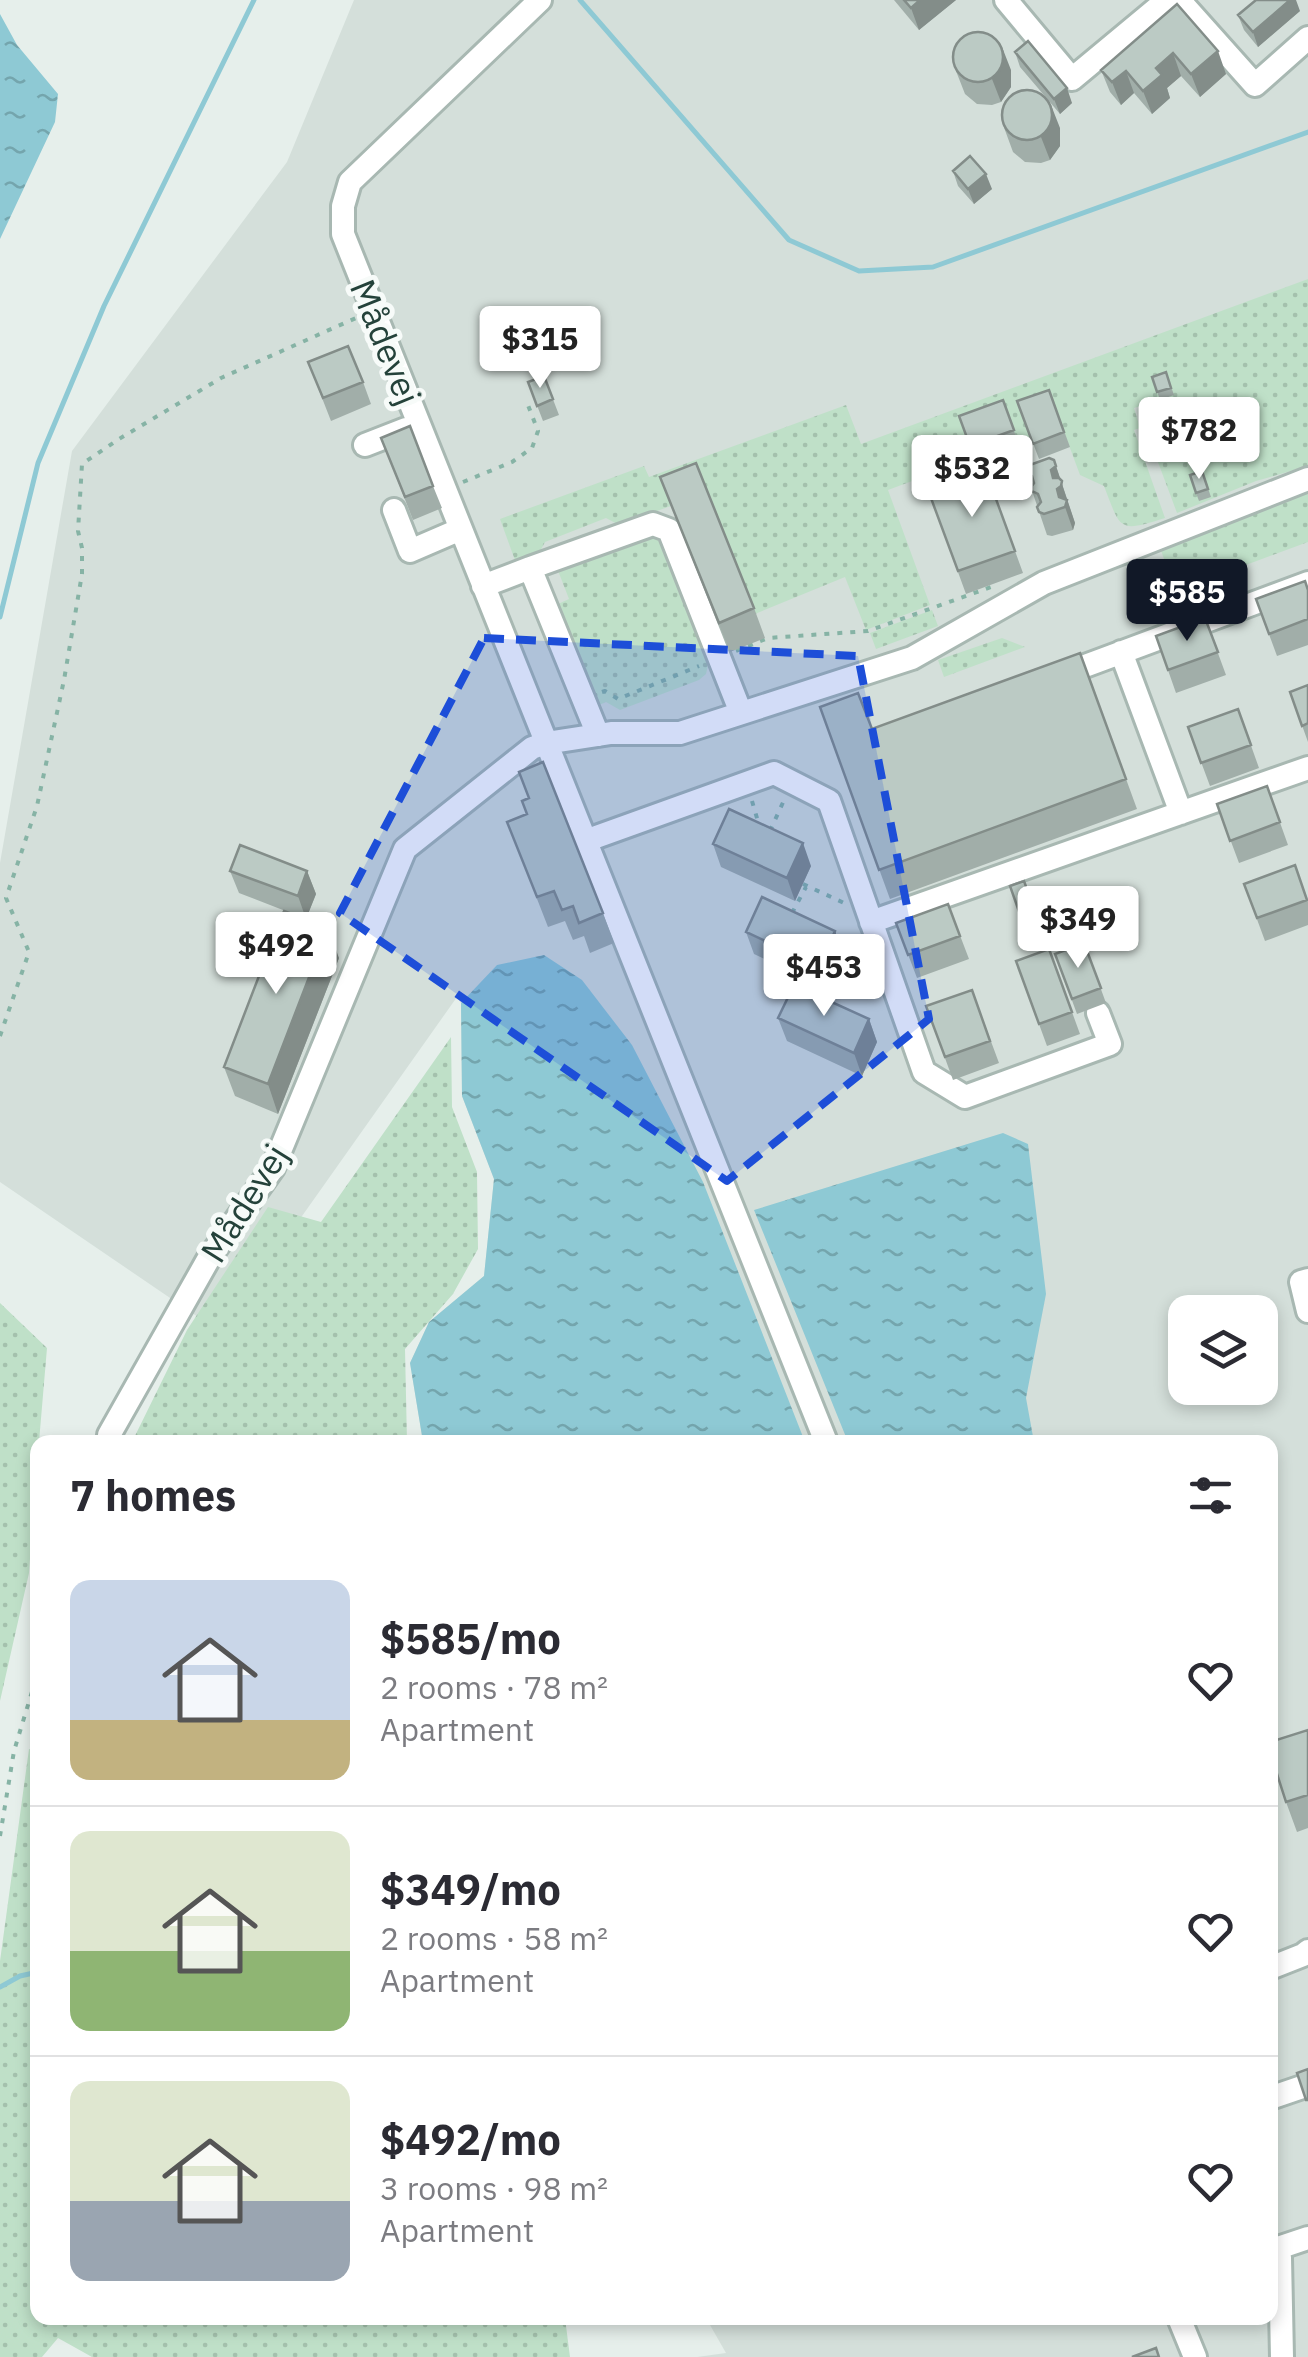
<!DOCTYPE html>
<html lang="en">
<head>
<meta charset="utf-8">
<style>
  body { margin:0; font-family:"IBM Plex Sans",sans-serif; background:#f2f2f3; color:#2b2b33; height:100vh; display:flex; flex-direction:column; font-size:38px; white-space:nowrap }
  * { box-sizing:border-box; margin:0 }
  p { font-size:32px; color:#7c7c81 }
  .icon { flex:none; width:55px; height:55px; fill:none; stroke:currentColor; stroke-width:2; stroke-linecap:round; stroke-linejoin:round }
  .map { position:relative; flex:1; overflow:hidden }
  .side { position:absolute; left:30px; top:1435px; width:1248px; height:890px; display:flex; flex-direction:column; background:#fff; border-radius:20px; box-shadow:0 5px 15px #0003 }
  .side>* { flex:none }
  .fabs { position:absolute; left:1168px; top:1295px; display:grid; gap:20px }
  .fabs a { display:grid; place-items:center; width:110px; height:110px; border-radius:20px; background:#fff; box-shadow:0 5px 15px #0003; font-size:50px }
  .price { position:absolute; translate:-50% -85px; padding:0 22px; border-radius:10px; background:#fff; color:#222; font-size:32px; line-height:65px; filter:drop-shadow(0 2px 5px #0008) }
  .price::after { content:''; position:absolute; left:50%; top:60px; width:30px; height:22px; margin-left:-15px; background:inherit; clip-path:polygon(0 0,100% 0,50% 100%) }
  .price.current { background:#111827; color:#fff }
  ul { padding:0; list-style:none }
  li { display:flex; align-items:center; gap:30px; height:250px; padding:0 40px }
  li+li { border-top:2px solid #e1e1e2 }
  li span { display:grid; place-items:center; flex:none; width:280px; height:200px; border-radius:20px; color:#555 }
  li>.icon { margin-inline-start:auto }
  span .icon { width:120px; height:120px; fill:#fffc; stroke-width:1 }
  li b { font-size:42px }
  h2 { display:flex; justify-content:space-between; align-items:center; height:120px; padding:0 40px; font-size:42px }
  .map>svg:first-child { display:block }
  .built { fill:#d4dfda; fill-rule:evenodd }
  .grass { fill:url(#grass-dots) }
  .water { fill:url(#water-ripples) }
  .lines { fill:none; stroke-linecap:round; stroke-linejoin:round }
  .stream { stroke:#8ec9d4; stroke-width:5 }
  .minor-casing { stroke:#a8b8b2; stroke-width:28 }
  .path { stroke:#86b3a5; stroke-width:4; stroke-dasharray:5 8; stroke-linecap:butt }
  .minor { stroke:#fff; stroke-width:22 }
  .wall { fill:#a1aea9 }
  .shaded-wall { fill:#838d89 }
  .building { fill:#bbcac4; stroke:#838d89; stroke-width:2.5 }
  .marked { fill:#1d4ed8; fill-opacity:0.2; stroke:#1d4ed8; stroke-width:8; stroke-dasharray:20 12; stroke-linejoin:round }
  .labels { text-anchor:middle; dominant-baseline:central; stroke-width:10; stroke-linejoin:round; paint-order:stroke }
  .street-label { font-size:35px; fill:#24423a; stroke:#f7fbf9 }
</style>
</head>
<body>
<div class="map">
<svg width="1308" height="2357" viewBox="0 0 1308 2357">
  <defs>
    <pattern id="grass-dots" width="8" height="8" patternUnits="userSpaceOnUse" patternTransform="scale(2.5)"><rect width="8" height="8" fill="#bfe0c8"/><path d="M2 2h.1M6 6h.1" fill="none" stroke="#a4c1ad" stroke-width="1.8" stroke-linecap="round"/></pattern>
    <pattern id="water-ripples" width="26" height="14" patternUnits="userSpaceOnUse" patternTransform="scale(2.5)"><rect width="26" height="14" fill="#8ec9d4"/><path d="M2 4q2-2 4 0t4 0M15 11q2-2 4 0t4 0" fill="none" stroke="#74a5ad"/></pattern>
  </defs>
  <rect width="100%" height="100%" fill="#e6efeb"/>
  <path class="built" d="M354,0H1308V2357H697L726,2353L706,2318H1270V1442H423L410,1363L429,1322L484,1276L494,1179L462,1096L461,1003L457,997L220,1332L0,1182V863L72,451L287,162ZM1185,1312H1260V1388H1185Z"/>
  <path class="grass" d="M1308,279V466L1256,481L1177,513L1140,414L1147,411L1145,405L1134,408L1140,428L1134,430L1165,518C1118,533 1121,530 1104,486L1080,475L1054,405L1032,442L1019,445L1008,416L965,431L974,458L888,490L930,605L866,630L845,577L755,614L706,493L619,525L606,518L545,542L538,555L516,563L500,519L644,466L649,477L846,405L861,444Z
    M1308,493V542L1176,591L1160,548Z
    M646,536L654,537L667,546L710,657L706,674L699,680L620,710L606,702L599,705L558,604L569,599L557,568Z
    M932,610L938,626L876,649L870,633Z
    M1002,638L1025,647L944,677L938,660Z
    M451,1037L452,1107L477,1172L478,1249L453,1294L405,1349L407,1442H132L187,1330L268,1207L321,1222Z
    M0,1303L47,1348L39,1442H38L29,1573L0,1701Z
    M29,1749L38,1751V2318H565L570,2357H92L58,2338L42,2357H0V1961Z"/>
  <path class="water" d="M0,14L17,45L58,94L55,122L0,239Z
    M544,955L582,980L632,1045L703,1182L805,1442H423L410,1363L429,1322L484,1276L494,1179L462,1096L461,1003L497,965Z
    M1003,1133L1028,1144L1046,1294L1026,1398L1034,1442H848L754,1210Z"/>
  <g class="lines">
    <path class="stream" d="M580,0L789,240L859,271L933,267L1308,132
      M0,617L38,463L104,306L254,0
      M0,1987L20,1976L38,1972"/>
    <defs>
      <path id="minor" d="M540,0L350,182L343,206V234L826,1442
        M1006,0L1072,79L1167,0
        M1179,0L1255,85L1308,38
        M365,445L406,429
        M394,510L410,551L461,529
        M530,568L653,524L669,530L741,713
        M483,586L530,568L598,735
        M1121,652L1181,813
        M1058,676L1308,583
        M585,841L774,773L829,801L924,1072L965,1097L1110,1044L1098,1013
        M871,922L1308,768
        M1308,1280L1301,1282L1308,1311
        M109,1435L209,1258L273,1168L405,849L532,748L546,743L611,733H680L912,658L1044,583L1308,479
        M1270,1968L1303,1955L1308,1951
        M1270,2098L1308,2085
        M1179,2318L1195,2357
        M1282,2357L1280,2258L1278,2248L1308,2238"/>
    </defs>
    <use href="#minor" class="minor-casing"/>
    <path class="path" d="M463,482L512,462L532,448L538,431L526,400
      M736,651L768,638L868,631L991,587L990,585
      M602,692L605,691L618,699L699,666
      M752,801L759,825
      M770,831L785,798
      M803,884L844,903
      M792,913L806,887
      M0,1036L29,952L6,898L37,806L64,680L82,574V548L78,531L82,464L119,439L221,378L356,318
      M0,1836L14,1751L38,1672"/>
    <use href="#minor" class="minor"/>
  </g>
  <path class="wall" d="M894,0H956L919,30Z
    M1177,4L1226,74L1200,97L1181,76L1167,88L1170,98L1152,114L1134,93L1121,105L1110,92L1101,70Z
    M1300,11L1258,47L1244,30L1238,15Z
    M1015,52L1072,103L1060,114L1020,67Z
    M1011,70V87L1001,102L992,105L977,104L965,94L956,71Z
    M1002,122L1060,128V146L1050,160L1041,163L1025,162L1013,152Z
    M953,171L992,189L974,204L958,186Z
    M308,362L363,382L371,404L331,421Z
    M1166,372L1174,395L1160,400L1152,377Z
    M544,376L559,415L543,421L528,382Z
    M1049,390L1070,447L1039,459L1017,401Z
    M1003,400L1019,445L975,461L959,416Z
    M381,438L433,486L442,508L413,520Z
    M1054,460L1075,523L1073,530L1052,536L1047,535L1026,473Z
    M1202,471L1211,497L1199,501L1196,493Z
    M660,477L754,608L765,638L730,652Z
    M928,490L1015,551L1023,573L966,594Z
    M1308,590V645L1277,656L1256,599Z
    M1205,618L1226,675L1176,693L1156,636Z
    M1080,653L1137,809L890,899L820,707L872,729Z
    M1308,685V742L1290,692Z
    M1238,709L1259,768L1210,786L1188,727Z
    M1267,786L1288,845L1239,863L1217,804Z
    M507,822L603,913L614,943L590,953L584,936L573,940L565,921L548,927Z
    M713,844L811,866L795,901L721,867Z
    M1295,865L1308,902V925L1265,941L1244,884Z
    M230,871H307L316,894L306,919L239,893Z
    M1024,881L1042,930L1028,935L1010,886Z
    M948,904L969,959L917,978L896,923Z
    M835,931L843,953L827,988L754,954L746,932Z
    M1084,943L1106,1003L1077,1014L1055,954Z
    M1049,949L1080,1034L1047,1046L1016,961Z
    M339,958L278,1114L235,1096L224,1067Z
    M972,990L999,1063L953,1080L926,1006Z
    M778,1018L869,1019L877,1042L862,1076L787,1041Z
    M1308,1730V1828L1297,1832L1286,1802Z"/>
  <path class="shaded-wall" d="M920,0H956L919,30L911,8Z
    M1290,0H1296L1300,11L1258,47L1253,32Z
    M1002,47L1011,70V87L1001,102L992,79Z
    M1218,51L1226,74L1200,97L1191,74Z
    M1173,53L1181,76L1167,88L1170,98L1152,114L1143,91L1156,68Z
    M1126,71L1134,93L1121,105L1112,82Z
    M1067,88L1072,103L1060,114L1054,99Z
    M1051,105L1060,128V146L1050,160L1041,137Z
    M986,174L992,189L974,204L968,189Z
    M1054,460L1075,523L1073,530L1065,507L1063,508L1051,470Z
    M803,843L811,866L795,901L787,878Z
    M307,871L316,894L306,919L298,896Z
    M328,928L339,958L278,1114L268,1084Z
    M835,931L843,953L827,988L819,966Z
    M869,1019L877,1042L862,1076L854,1053Z"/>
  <path class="building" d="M904,0H920L911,8Z
    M1256,0H1290L1253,32L1238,15Z
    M1177,4L1218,51L1191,74L1173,53L1156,68L1162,75L1143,91L1126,71L1112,82L1101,70Z
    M953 57a25 25 0 1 1 50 0a25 25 0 1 1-50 0Z
    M1028,41L1067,88L1054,99L1015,52Z
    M1002 115a25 25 0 1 1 50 0a25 25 0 1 1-50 0Z
    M970,156L986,174L968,189L953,171Z
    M348,346L363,382L323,398L308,362Z
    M1166,372L1171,388L1157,392L1152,377Z
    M544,376L553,399L537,406L528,382Z
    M1049,390L1064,432L1033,444L1017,401Z
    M1003,400L1014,430L970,446L959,416Z
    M410,426L433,486L405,497L381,438Z
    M1049,458L1054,460L1056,466L1051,470L1053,478H1059L1062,481L1061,486L1057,489L1059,497L1067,500L1065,507L1044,514L1039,512L1037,507L1041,502L1038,494L1032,491V486L1034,483L1032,476L1026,473L1027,466Z
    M696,463L754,608L719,623L660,477Z
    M985,469L1015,551L958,571L928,490Z
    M1202,471L1208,489L1196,493L1190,475Z
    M1305,581L1308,590V619L1269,634L1256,599Z
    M1205,618L1218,652L1168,670L1156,636Z
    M1080,653L1126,779L879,870L820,707L858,693L872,729Z
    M1308,685V723L1302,726L1290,692Z
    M1238,709L1251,745L1201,763L1188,727Z
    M543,762L603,913L579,923L573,906L562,910L554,891L537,897L507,822L527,814L522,801L529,798L519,772Z
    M1267,786L1280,822L1230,841L1217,804Z
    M729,809L803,843L787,878L713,844Z
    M240,845L307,871L298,896L230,871Z
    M1295,865L1307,900L1257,918L1244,884Z
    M1024,881L1036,915L1022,920L1010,886Z
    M762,897L835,931L819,966L746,932Z
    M948,904L960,936L908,955L896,923Z
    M284,911L328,928L268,1084L224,1067Z
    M1084,943L1101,988L1072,999L1055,954Z
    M1049,949L1072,1012L1039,1024L1016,961Z
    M794,985L869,1019L854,1053L778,1018Z
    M972,990L990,1041L945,1057L926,1006Z
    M1308,1730V1795L1286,1802L1270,1752V1742Z
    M1308,2069V2100H1306L1297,2073Z
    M1156,2348L1159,2357H1132Z"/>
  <path class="marked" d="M484,638L858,656L929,1019L727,1181L340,913Z"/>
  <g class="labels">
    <g class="street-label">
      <text transform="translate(386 342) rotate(68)">Mådevej</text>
      <text transform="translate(244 1203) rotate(-58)">Mådevej</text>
    </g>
  </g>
</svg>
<div class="fabs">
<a><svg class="icon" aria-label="layers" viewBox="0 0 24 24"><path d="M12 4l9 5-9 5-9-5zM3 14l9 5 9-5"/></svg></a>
</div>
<b class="price" style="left:540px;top:391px">$315</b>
<b class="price" style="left:1199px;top:482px">$782</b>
<b class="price" style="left:972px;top:520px">$532</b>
<b class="price current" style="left:1187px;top:644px">$585</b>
<b class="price" style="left:1078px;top:971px">$349</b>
<b class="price" style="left:276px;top:997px">$492</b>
<b class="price" style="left:824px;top:1019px">$453</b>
<section class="side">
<h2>7 homes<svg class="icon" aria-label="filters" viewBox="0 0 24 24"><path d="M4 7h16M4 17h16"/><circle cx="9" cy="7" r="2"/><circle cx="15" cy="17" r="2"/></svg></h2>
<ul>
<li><span style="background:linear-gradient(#c9d6e8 70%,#c2b280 0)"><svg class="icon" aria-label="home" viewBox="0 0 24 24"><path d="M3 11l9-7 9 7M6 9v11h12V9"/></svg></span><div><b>$585/mo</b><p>2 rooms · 78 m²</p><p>Apartment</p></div><svg class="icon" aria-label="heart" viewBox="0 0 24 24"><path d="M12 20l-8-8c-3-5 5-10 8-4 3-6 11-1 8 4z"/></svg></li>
<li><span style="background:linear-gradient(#dfe7d0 60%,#8fb573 0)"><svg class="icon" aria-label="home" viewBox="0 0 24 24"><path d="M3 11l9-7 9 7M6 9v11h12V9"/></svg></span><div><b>$349/mo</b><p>2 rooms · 58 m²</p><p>Apartment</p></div><svg class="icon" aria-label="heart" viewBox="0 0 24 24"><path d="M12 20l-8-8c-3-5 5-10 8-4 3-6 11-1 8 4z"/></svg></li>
<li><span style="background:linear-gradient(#dfe7d0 60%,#9aa5b1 0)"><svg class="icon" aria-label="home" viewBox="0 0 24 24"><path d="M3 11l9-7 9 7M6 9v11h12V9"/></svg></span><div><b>$492/mo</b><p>3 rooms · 98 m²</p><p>Apartment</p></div><svg class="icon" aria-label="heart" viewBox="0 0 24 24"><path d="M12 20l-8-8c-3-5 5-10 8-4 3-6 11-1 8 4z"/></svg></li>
</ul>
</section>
</div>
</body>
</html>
